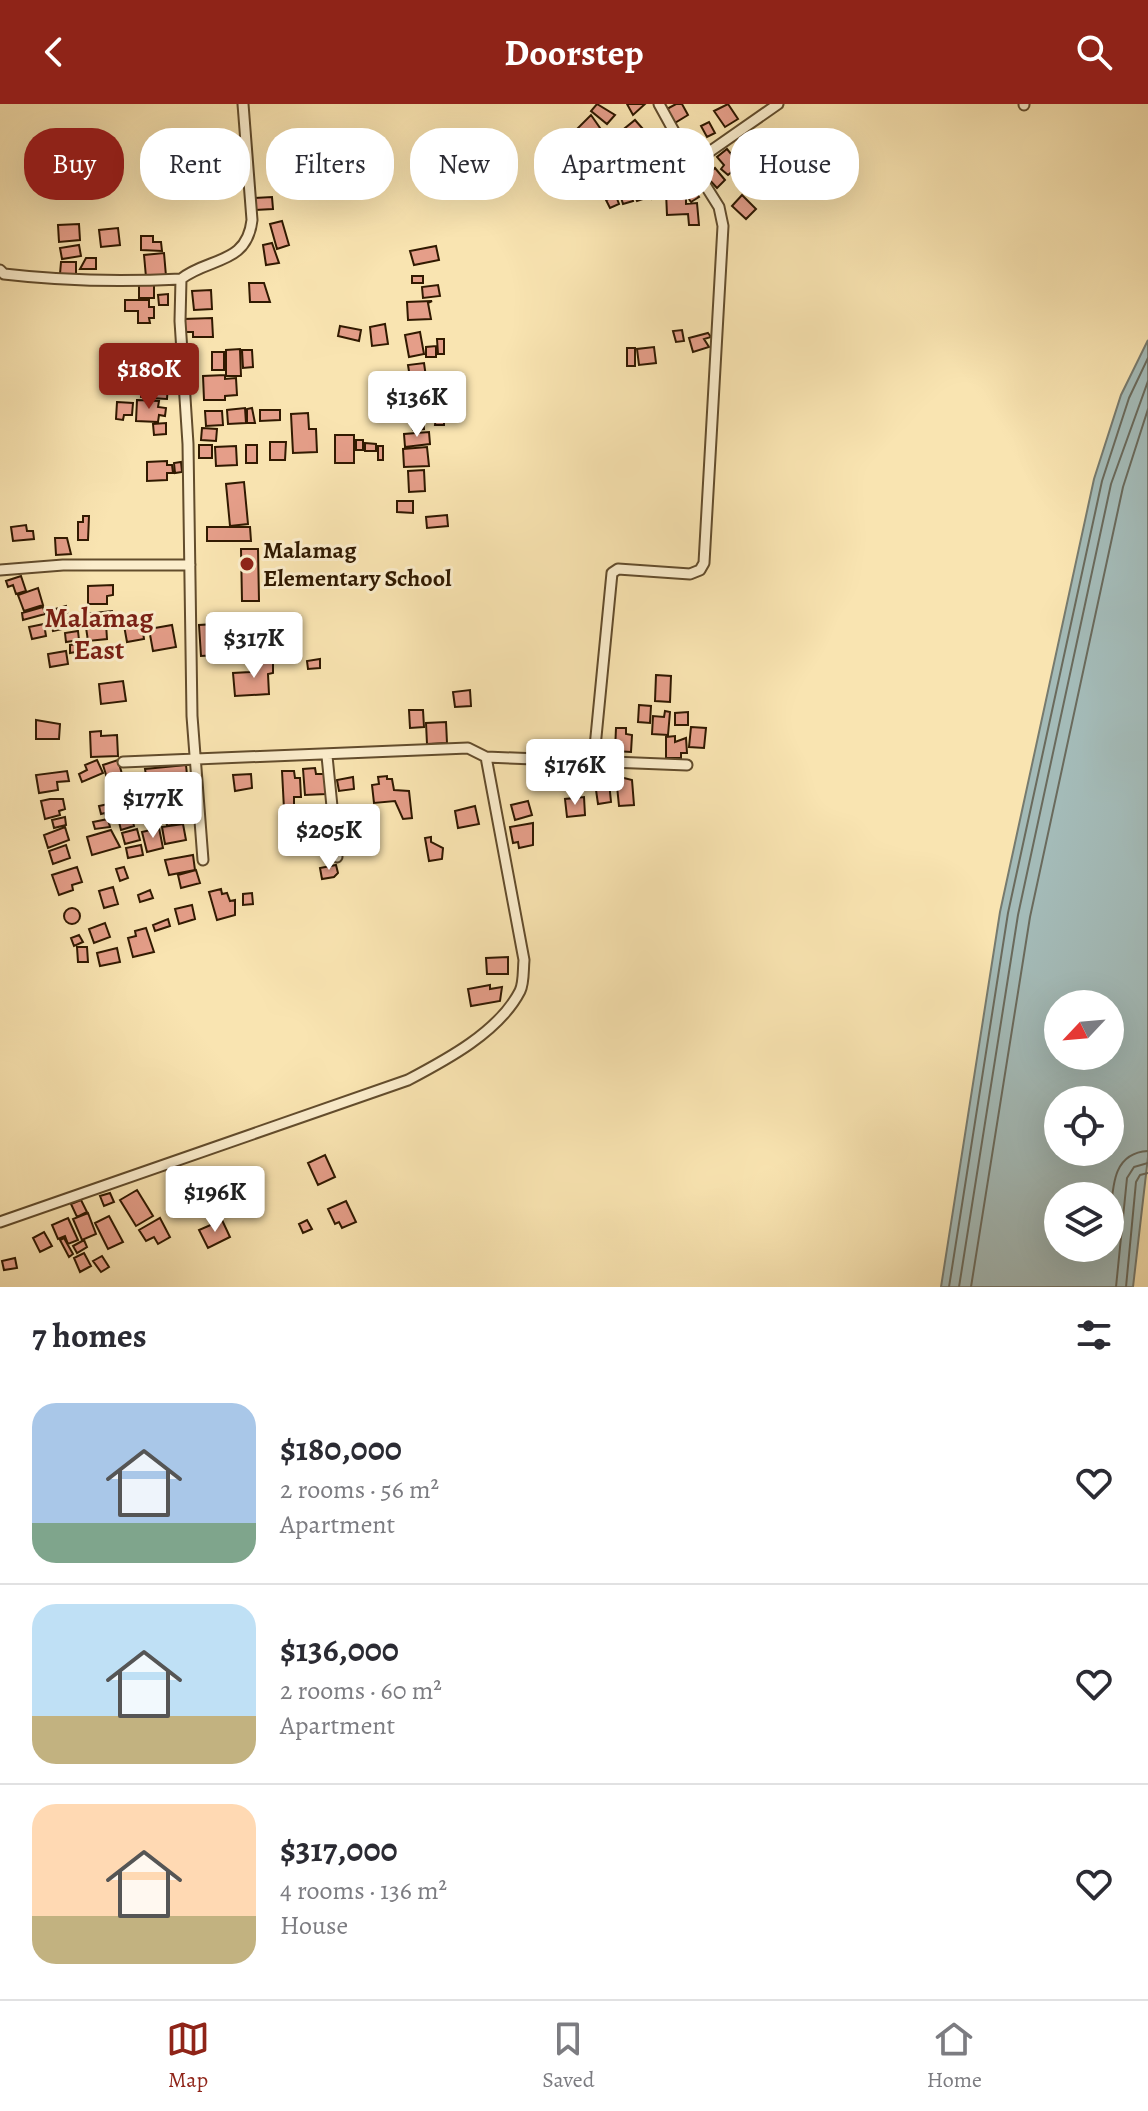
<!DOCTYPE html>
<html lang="en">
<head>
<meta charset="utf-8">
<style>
  body { margin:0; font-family:Alegreya,serif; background:#f2f2f3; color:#2b2b33; height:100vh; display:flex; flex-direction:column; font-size:30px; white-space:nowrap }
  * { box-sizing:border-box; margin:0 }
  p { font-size:26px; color:#7c7c81 }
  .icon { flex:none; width:44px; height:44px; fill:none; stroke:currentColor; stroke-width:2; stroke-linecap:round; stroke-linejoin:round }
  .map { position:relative; height:1183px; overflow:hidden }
  .side { display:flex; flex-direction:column; background:#fff; flex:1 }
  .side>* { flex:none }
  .top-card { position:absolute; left:24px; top:24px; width:1100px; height:72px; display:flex; gap:16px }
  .needle { width:52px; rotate:244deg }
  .fabs { position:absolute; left:1044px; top:886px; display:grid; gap:16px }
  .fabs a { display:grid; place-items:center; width:80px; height:80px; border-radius:50%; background:#fff; box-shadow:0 8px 32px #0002; font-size:40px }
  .price { position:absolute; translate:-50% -68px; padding:0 18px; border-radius:8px; background:#fff; color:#222; font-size:26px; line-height:52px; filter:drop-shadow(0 2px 4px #0008) }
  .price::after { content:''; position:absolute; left:50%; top:48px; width:24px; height:18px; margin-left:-12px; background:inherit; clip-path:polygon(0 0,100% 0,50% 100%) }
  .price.active { background:#8f2418; color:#fff }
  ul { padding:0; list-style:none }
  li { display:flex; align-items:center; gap:24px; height:200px; padding:0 32px }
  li+li { border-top:2px solid #e1e1e2 }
  li span { display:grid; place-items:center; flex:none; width:224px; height:160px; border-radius:24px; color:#555 }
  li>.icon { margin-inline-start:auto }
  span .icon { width:96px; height:96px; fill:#fffc; stroke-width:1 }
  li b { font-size:34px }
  h2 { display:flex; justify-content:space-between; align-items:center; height:96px; padding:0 32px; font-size:34px }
  .chip { padding:0 28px; border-radius:32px; background:#fff; box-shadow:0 8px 32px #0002; font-size:28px; line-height:72px }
  .chip.active { background:#8f2418; color:#fff }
  header { display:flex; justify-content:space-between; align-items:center; height:104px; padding:0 32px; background:#8f2418; color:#fff; font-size:36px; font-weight:700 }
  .dock { display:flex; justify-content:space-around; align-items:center; height:112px; border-top:2px solid #e1e1e2; background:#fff; font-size:22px; color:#7c7c81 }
  .dock a { display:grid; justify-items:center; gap:4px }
  .dock .active { color:#8f2418 }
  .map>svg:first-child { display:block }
  .water { fill:#a4bbb8; stroke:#767a6e; stroke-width:2; fill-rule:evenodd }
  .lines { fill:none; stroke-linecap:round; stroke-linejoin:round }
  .shore { stroke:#6a6a5c; stroke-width:2 }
  .building { fill:#e59e89; stroke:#301900; stroke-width:2 }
  .minor-casing { stroke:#624c2c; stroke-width:13 }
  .minor { stroke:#fbedcc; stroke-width:9 }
  .poi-dot { fill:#8f2418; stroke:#fbedcc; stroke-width:3 }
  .labels { text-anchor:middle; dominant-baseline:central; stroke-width:6; stroke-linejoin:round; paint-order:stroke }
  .poi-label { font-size:24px; font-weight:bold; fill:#301900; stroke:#fbedcc; text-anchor:start }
  .quarter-label { font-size:28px; font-weight:bold; fill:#7a1f14; stroke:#fbedcc }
</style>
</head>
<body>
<header><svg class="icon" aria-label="back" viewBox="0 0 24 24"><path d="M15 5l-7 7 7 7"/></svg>Doorstep<svg class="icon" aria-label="search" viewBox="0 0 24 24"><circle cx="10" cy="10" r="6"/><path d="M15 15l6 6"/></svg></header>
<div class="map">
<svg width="1148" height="1183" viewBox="0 0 1148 1183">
  <rect width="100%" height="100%" fill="#f9e4b1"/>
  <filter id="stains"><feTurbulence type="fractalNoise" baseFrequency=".0025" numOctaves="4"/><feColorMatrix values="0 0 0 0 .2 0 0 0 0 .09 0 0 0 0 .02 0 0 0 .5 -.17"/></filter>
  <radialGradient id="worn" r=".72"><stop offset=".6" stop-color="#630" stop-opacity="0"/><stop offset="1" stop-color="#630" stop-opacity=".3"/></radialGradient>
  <path class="water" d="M1148,236V1053L1133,1183H941L1000,808L1094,375L1121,291ZM1058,900H1110V952H1058ZM1058,996H1110V1048H1058ZM1058,1092H1110V1144H1058Z"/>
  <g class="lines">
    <path class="shore" d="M1110,1117C1113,1088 1110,1049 1148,1047
      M949,1183L1008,809L1102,377L1129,294L1148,254
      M959,1183L1018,811L1111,380L1148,277
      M971,1183L1030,813L1123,383L1148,305
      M1116,1183L1127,1074L1134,1063L1148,1059
      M1126,1183L1136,1078L1140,1071L1148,1069"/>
  </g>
  <path class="building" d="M597,0L615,11L607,20L591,7Z
    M627,0H645L633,11Z
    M676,0H682L688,11L673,20L665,6Z
    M728,0L738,15L725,23L714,7Z
    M591,11L600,24L592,33L597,38L590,44L574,28Z
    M635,16L650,33L629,51L614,33Z
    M709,18L715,29L707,33L701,22Z
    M562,30L578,43L565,53L557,43L562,39L557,34Z
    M608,33L615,40L610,45L603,38Z
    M727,45L740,61L728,71L721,65L724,61L717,53Z
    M651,46L656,58L649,61L643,49Z
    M638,49L643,61L630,66V52Z
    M612,55L616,64L604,69L600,59Z
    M715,64L725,76L717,84L706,72Z
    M658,80L662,92L652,95L648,84Z
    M638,82L641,88L646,86L649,93L637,97L632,85Z
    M75,84L76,94L66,95L65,85Z
    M629,84L633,97L623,100L619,87Z
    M693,84L699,93L691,98L685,89Z
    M686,87V100L697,99L699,121H689L688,110L667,111L666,88Z
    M742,91L756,105L746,115L732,102Z
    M616,92L619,100L610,104L606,96Z
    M272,93L273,105L255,106L254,94Z
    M282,117L289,141L277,145L270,120Z
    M79,120L80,136L59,138L58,121Z
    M118,124L120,141L101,143L99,126Z
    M141,132H153V138H161L162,147L141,146Z
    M272,139L279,159L266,161L263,141Z
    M79,141L81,152L62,155L60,144Z
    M436,142L439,156L414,161L410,147Z
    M164,149L166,172L146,173L144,151Z
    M86,154H96V165H80Z
    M61,158H76V170H60Z
    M412,172H423V179H412Z
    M249,179H264L270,198H250Z
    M139,180L154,181V194H139Z
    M438,181L440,192L423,194L422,183Z
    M211,186L212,205L194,206L192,187Z
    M168,190V201H159L158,191Z
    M125,196H149V203H154V214H149L150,219H138V207H125Z
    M432,197L428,199L431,215L408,216L407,198Z
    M212,214L213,233H193V228H185L184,215Z
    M385,220L388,240L372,242L370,223Z
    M340,222L361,226L359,237L338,232Z
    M682,226L684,237L676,238L673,227Z
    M420,228L424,250L409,253L405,231Z
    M708,229L711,233L704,235L709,243L693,248L689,234Z
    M437,235H444V250H438Z
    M436,242V253H426V243Z
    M654,243L656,259L639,261L637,245Z
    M627,244H635V262H627Z
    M240,245L241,272H226V246Z
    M242,246H252L253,263L243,264Z
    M212,248H224V266H212Z
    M157,249L153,267L132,270V250Z
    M424,259L426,273L410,274L408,261Z
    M225,271V275L236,274L237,291L225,292V296H204L203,272Z
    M411,278H419L418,287H410Z
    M142,279H149L148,294L141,293Z
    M152,280L168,281L167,295L151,294Z
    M429,281H451V295H429Z
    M401,294H419L418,303H401Z
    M137,296L159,297L158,303L166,304L165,312L159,311L158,318L136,317Z
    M117,298L133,299L132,311H124L123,316L116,315Z
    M245,304L246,319L228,320L227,306Z
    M252,304L255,319H247V305Z
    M260,306H280V316L260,317Z
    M205,307H222L223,321L206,322Z
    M308,309L309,325H316L317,348L293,349L291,310Z
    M436,312L444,313V321H435Z
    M423,313L424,325L413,326L408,314Z
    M166,319V330L154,331L153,320Z
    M202,324L217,325L216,337L201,336Z
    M429,328L430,340L405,343L404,330Z
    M335,331H354V359H335Z
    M356,336H363V346H356Z
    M270,338H286L285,356H270Z
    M365,339L376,340V347H365Z
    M199,341H212V354H199Z
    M246,341H257V359H246Z
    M236,342L237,361L216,362L215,343Z
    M378,342H383V356H378Z
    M427,343L429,362L404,363L403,345Z
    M167,357V361H172L173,369H167V376L147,377V358Z
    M181,358L182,368L175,369L174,359Z
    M424,366L425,387L409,388L408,367Z
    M244,378L248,420L230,422L226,380Z
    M397,397H413V409L397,408Z
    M447,411L448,422L427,424L426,413Z
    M83,412H89L88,436H78V418H83Z
    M26,421L27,427H33L34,435L13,437L11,423Z
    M207,423H250L251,437H207Z
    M55,434H67L71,450L56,451Z
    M241,445H258L259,497H242Z
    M21,472L26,487L16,490L13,481L8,483L6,477Z
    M113,481V491L107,492V500H88V482Z
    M38,484L43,501L24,507L18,491Z
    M66,502L71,523L53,527L48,507Z
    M43,503L45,510L23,516L22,509Z
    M112,507L113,518L106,519L107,535L88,537L84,510Z
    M141,514L144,535L127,538L123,516Z
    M251,518L253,549L201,552L199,521Z
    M44,520L46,532L32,535L29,523Z
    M172,521L176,543L153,547L149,525Z
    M279,524L282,547L258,550L256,527Z
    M78,527L79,536L66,538L65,529Z
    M80,540L81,547L70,549V541Z
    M66,547L68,560L50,563L48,550Z
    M320,555V564L308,565L307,557Z
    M273,557V569L268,570L269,590L235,592L233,569L250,568V558Z
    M656,571L671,572L670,598L655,597Z
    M123,577L126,597L101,600L99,580Z
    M470,586L471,602L455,603L453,588Z
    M639,601L651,602L650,619L638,618Z
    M409,606H423L424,623L410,624Z
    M665,607L670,608L668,631L652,630L653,612L664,613Z
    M688,608V621H675V609Z
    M36,616L60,620L59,635H36Z
    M446,618L447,639L427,640L426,619Z
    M691,623L706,624L704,644L689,643Z
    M616,624H626V630L632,631L631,648L615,647Z
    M101,627V632L117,631L118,652L91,653L90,628Z
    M675,632V638L686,634L687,649H681V654H666V633Z
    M97,656L103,669L82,678L79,670L87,666L85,661Z
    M118,656L122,670L107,674L103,661Z
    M186,661L188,681L159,685L158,677L147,678L145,665Z
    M315,664L316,670H324L326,690L305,691L303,665Z
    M67,667L69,677L57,678L58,686L39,689L36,671Z
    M282,667H294L295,674H300L301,693H294V705H284Z
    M251,670L252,684L235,687L233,671Z
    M387,672V675H392L394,686L409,687L412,714L403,715L395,697L374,699L372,681L379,680L378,673Z
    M616,672L632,676L634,701L619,702Z
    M353,673L354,685L339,687L337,676Z
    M609,678L611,698L598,700L595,679Z
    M176,685L179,705L166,708L162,688Z
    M584,693L585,711L567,713L565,695Z
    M50,695H63L65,705L59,707L60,711L45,715L41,697Z
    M528,697L532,711L515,716L511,701Z
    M113,699L116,711L106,713L105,709L101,710L99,702Z
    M475,702L479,720L458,724L455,707Z
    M185,706L186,711L179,712L181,719L167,722L165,709Z
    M131,710L134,722L121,726L118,714Z
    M65,713L66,721L54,724L52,716Z
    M108,715L110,723L95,725L93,718Z
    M533,719V741L519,744L518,738L513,739L510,723Z
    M183,720L186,736L165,740L162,723Z
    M65,723L69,736L48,744L44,731Z
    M159,724L163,744L147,748L142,728Z
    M137,725L140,736L125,740L122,729Z
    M111,726L120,743L92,751L87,733Z
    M325,727L322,739L313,740L311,728Z
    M297 737a7 7 0 1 1 14 0a7 7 0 1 1-14 0Z
    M431,733V738L443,744L442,755L429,757L425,734Z
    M66,741L70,754L53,760L49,747Z
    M141,741L143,751L128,754L126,744Z
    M193,751L195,766L169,771L165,756Z
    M336,761L338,769L334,773L322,775L320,764Z
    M77,763L82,778L72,781L73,786L59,791L52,771Z
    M124,763L128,774L120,777L116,765Z
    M196,766L200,779L181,784L178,771Z
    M113,783L118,800L104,804L99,787Z
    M221,785L222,790L227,789L230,797L235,796V811L217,816L209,788Z
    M150,786L153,794L140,798L138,791Z
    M252,789L253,800L243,801V790Z
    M192,801L195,815L179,820L175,805Z
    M64 812a8 8 0 1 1 16 0a8 8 0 1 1-16 0Z
    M168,815L170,822L155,827L153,821Z
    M105,819L110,833L94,839L89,825Z
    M146,824L154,848L133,853L128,834L136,832L135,827Z
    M79,831L83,838L74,842L71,834Z
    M77,843H87L88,858H78Z
    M117,844L120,858L100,862L97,849Z
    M508,853V870H487L486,854Z
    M490,881V885L502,883L500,897L471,902L468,885Z
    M325,1051L335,1073L318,1081L308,1059Z
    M189,1071L198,1090L178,1098L170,1079Z
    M232,1075L237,1088L221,1094L216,1081Z
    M137,1086L153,1112L136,1122L120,1096Z
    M110,1089L114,1098L104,1102L100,1092Z
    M233,1090L240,1105L228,1110L222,1095Z
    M81,1096L87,1108L77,1113L71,1100Z
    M346,1097L356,1118L342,1124L339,1118L335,1120L328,1105Z
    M88,1109L96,1130L82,1136L73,1115Z
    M109,1112L123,1138L108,1145L95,1119Z
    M68,1114L78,1136L68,1140L65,1132L58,1135L52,1121Z
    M160,1114L170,1133L158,1140L154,1133L146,1137L139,1126Z
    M222,1116L230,1133L208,1144L199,1126Z
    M307,1116L312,1125L303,1129L299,1120Z
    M44,1128L52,1142L40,1148L33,1134Z
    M64,1134L73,1150L69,1153L60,1136Z
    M84,1136L87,1143L77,1149L73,1142Z
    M84,1149L91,1162L80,1168L74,1154Z
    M102,1152L109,1163L101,1168L93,1157Z
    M15,1154L17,1164L4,1166L2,1157Z"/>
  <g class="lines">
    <defs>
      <path id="minor" d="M659,0L692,60L778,0
        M1024,1V0
        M0,166L4,170C63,177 121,178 181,175
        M0,466L63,461H190
        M327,652L337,753
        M486,653L687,661
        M582,655L595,643L612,469L618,465L690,470L700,466L704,459L723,122L719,103L692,60
        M203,756L192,612L188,340L180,217L181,175C209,153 247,161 252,116L243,0
        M0,1118L408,976C446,956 499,928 520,887C524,879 523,866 524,856L486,653L468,644L123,658"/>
    </defs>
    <use href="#minor" class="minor-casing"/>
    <use href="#minor" class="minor"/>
  </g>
  <circle class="poi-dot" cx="247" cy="460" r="8"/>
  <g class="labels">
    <g class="poi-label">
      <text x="263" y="446">Malamag<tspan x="263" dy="28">Elementary School</tspan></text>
    </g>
    <g class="quarter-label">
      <text x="99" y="514">Malamag<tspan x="99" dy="32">East</tspan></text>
    </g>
  </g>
  <rect width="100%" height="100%" filter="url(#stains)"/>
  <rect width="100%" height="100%" fill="url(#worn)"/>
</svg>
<div class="fabs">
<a><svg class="needle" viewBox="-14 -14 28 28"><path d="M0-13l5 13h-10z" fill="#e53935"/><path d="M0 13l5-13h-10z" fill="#7c7c81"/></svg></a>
<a><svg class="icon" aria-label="locate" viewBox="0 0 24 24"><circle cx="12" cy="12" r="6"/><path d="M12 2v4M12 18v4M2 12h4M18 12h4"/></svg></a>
<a><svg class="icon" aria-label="layers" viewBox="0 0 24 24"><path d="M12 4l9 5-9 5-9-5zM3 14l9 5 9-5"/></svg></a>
</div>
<b class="price active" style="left:149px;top:307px">$180K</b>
<b class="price" style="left:417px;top:335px">$136K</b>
<b class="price" style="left:254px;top:576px">$317K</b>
<b class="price" style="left:575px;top:703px">$176K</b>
<b class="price" style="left:153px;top:736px">$177K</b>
<b class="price" style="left:329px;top:768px">$205K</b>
<b class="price" style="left:215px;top:1130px">$196K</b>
<div class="top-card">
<a class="chip active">Buy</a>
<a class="chip">Rent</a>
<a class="chip">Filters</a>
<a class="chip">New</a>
<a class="chip">Apartment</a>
<a class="chip">House</a>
</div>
</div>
<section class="side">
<h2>7 homes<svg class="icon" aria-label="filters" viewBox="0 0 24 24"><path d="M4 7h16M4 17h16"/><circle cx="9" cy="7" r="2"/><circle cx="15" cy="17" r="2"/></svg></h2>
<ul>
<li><span style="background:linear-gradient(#a9c7e8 75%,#7fa58c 0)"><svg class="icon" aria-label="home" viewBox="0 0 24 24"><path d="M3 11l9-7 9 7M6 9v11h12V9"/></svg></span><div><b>$180,000</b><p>2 rooms · 56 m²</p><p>Apartment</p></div><svg class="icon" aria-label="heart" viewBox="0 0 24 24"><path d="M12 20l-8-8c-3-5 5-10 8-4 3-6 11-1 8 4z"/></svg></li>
<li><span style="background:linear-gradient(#bfe0f5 70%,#c2b280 0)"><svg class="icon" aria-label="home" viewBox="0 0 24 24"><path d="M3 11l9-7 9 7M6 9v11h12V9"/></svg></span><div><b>$136,000</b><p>2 rooms · 60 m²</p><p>Apartment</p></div><svg class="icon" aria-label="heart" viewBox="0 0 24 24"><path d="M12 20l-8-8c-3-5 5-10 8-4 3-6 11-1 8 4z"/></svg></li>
<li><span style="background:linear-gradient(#ffd9b3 70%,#c2b280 0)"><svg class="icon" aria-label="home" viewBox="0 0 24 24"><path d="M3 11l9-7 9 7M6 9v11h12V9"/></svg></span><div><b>$317,000</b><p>4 rooms · 136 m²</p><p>House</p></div><svg class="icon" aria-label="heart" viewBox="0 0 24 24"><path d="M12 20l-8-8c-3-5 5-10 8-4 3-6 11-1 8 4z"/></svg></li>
</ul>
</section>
<nav class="dock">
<a class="active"><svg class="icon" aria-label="map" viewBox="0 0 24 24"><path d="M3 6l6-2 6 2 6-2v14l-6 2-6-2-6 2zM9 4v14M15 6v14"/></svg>Map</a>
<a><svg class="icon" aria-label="saved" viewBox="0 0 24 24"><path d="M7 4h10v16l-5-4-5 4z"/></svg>Saved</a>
<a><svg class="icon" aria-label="home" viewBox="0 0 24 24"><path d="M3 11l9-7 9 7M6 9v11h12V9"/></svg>Home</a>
</nav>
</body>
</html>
